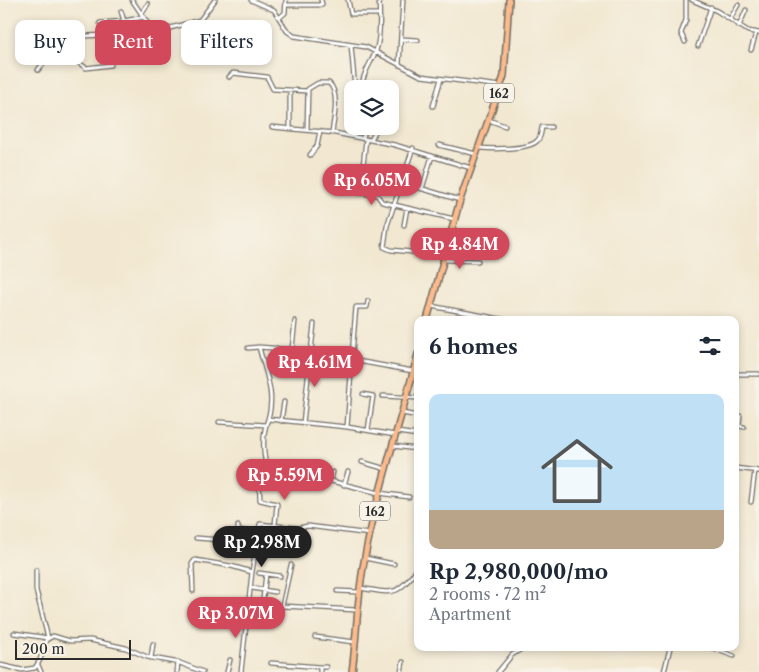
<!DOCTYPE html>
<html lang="en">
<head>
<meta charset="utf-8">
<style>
  body { margin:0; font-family:"Libre Caslon Text",serif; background:#f2f2f3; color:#1f2937; height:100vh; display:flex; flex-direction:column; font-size:19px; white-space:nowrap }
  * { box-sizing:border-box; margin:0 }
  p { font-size:16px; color:#747a83 }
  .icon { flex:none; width:28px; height:28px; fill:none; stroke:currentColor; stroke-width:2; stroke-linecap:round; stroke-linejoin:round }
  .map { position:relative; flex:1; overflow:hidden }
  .drawer { position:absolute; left:414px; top:316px; width:325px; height:335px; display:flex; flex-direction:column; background:#fff; border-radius:10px; box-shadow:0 2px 8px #0003 }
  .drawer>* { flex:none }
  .banner { position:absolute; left:15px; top:20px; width:324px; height:45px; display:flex; gap:10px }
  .tools { position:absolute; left:344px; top:80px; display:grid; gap:10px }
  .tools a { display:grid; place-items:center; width:55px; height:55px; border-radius:10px; background:#fff; box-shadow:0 2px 8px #0003; font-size:25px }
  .scale { position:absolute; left:15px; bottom:12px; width:116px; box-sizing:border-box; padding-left:5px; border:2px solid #2b2b2b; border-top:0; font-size:14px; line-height:18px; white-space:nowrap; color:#2b2b2b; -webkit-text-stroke:4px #f7f3e8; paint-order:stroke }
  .price { position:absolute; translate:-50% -42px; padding:0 11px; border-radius:18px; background:#d1495b; color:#fff; font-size:16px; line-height:32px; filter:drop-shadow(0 1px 2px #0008) }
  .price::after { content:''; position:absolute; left:50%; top:30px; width:15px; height:11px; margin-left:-8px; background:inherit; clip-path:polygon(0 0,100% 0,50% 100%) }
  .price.selected { background:#222; color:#fff }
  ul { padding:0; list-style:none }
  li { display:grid; align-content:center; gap:10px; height:265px; padding:0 15px }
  li span { display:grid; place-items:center; height:155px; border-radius:10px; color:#555 }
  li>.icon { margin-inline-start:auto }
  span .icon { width:90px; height:90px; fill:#fffc; stroke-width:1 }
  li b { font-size:21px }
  h2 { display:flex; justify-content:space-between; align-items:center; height:60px; padding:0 15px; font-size:21px }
  .chip { padding:0 18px; border-radius:10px; background:#fff; box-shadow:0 2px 8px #0003; font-size:18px; line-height:45px }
  .chip.selected { background:#d1495b; color:#fff }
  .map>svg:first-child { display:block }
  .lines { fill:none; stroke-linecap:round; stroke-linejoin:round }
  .street-casing { stroke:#716d65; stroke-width:5.5 }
  .primary-casing { stroke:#716d65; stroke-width:8 }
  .street { stroke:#fff; stroke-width:3 }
  .primary { stroke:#fbbb8c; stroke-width:5 }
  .labels { text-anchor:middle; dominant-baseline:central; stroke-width:4; stroke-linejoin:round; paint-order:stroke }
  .shield { fill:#f7f3e8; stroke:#686764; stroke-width:1 }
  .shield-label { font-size:12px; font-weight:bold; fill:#2b2b2b }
</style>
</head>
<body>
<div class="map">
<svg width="759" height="672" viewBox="0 0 759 672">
  <rect width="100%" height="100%" fill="#f7f3e8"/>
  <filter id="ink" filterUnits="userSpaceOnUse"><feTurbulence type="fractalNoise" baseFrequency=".02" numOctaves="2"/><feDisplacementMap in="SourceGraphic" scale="10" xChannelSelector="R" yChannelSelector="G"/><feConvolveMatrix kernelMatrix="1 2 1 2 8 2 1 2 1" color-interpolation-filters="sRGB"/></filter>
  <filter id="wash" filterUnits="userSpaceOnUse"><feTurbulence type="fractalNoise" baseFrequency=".0096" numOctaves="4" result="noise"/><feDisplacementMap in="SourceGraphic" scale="20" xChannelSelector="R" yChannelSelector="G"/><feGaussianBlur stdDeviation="1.12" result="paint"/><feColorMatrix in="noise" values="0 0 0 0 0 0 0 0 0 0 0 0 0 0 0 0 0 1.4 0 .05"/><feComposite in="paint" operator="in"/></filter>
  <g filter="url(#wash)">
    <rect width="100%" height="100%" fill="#f2e8d1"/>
  </g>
  <g filter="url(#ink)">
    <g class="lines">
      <defs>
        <path id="street" d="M132,0L149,25L159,31L200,20L215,0
          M251,0L274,10L287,31L294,36L366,47L421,76L501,86
          M348,0L351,14H379
          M692,0L717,11L748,31L759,33
          M286,5H319L322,4L321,0
          M121,11L124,21L144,17
          M141,14L148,4
          M279,18L285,13L286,0
          M730,19L738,5
          M100,23L124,21L128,34L62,37L58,42V48L86,68L111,65
          M739,26L746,10
          M128,34L155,31
          M402,39L418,40
          M685,42L681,33L686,20V0
          M351,45L355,89
          M698,46L711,7
          M751,50L756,33
          M399,65L403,0
          M38,70L57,46
          M229,77L233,73L267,77L273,89L307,91
          M363,80C366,68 372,61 376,51C381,36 380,16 379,0
          M390,95L393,88
          M433,106L441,79
          M489,120L505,126
          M272,127L335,133L395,145L471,168
          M290,128V90
          M307,129L308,89L318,83H329C340,93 334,119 332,132
          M363,138L366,126
          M366,139L360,193L377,195L382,202L454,219
          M371,140L378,126
          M439,145L476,154
          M413,148L387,226L384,247L391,250L444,255
          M479,148C491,149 528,150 537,141C541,138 541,132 542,127H551
          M310,155L317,146L320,131
          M393,180L460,200
          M422,189L432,156
          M404,225L407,208
          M444,260L478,261
          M431,306L506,320
          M259,347L349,354L352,356V360L413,371
          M248,348L259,347C265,372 276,394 268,419L347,427L395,435
          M292,349L295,321
          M352,355L356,307H367L368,301
          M276,358L277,348
          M735,374H759
          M363,394L373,396L368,430
          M383,396L418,398
          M402,413L418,416
          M735,417L740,416L739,426L744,427
          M268,419C260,440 264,463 271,483
          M281,421L284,402
          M219,422L266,425
          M303,423L314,324
          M347,427L352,360
          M397,432L418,435
          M393,446L417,449
          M362,462L386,469
          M735,468L759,471
          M275,470L283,469L379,493L409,497
          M269,477L259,478L260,500L277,504L275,525
          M331,481L333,472
          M344,485L348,472
          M751,502L755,470
          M238,526V530L259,533
          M298,528L308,526L370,534
          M196,538L234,541L238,530
          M365,558L394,564
          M259,573L280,576
          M252,588L275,592
          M360,588C393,593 396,598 418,568
          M193,591L192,564L195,560L231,566L252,572
          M337,591L359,592
          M282,606L291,565
          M248,607L282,606L357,610
          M262,607L266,574
          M14,633L48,638L36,590V570
          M315,637L355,642
          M712,648L734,656
          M151,658L153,644
          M271,663L320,667V672
          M0,665L22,670L35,668L40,660L46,640L53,636L70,641L90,640L126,648L147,657L180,663L203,672
          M38,665L41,672
          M320,667H326
          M177,672L178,662
          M227,672L230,660
          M241,672L252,572L260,524L298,528L292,556
          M401,672L403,662
          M498,672L512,655L523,648
          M664,672L670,648"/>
        <path id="primary" d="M427,320L460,200L504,76L509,0
          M352,672C357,635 357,598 364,562C377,491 400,423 418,354"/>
      </defs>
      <use href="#street" class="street-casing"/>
      <use href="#primary" class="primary-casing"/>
      <use href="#street" class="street"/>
      <use href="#primary" class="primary"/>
    </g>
  </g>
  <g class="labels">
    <g class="shield">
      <rect x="484" y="83.5" width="30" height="19" rx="4"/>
      <rect x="360" y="501.5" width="30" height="19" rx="4"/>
    </g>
    <g class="shield-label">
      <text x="499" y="93">162</text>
      <text x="375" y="511">162</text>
    </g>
  </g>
</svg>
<div class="tools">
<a><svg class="icon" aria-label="layers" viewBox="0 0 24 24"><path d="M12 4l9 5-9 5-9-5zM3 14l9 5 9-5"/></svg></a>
</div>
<div class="scale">200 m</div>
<b class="price" style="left:372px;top:206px">Rp 6.05M</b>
<b class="price" style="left:460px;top:270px">Rp 4.84M</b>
<b class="price" style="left:315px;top:388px">Rp 4.61M</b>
<b class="price" style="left:285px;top:501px">Rp 5.59M</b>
<b class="price selected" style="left:262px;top:568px">Rp 2.98M</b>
<b class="price" style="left:236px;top:639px">Rp 3.07M</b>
<div class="banner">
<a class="chip">Buy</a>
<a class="chip selected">Rent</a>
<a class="chip">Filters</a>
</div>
<section class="drawer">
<h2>6 homes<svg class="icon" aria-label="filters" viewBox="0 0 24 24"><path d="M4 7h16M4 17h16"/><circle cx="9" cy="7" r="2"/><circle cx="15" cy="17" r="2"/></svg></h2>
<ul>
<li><span style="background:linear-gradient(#bfe0f5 75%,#b9a48a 0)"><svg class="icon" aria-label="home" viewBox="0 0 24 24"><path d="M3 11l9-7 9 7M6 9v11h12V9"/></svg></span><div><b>Rp 2,980,000/mo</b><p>2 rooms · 72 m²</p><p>Apartment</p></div></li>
</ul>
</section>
</div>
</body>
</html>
